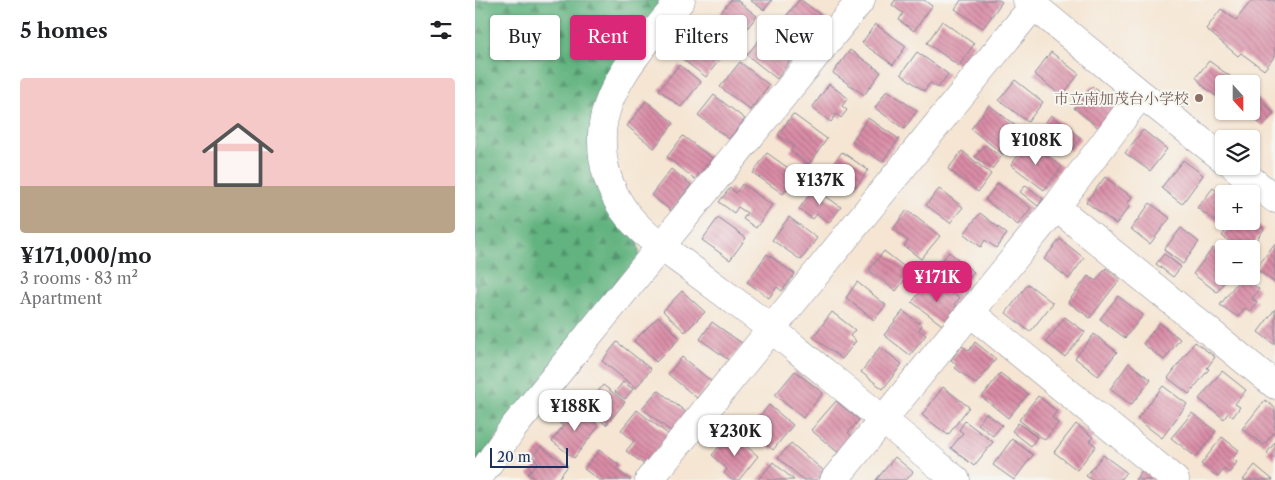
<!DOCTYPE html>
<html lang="en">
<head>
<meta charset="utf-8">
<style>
  body { margin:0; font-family:"Libre Caslon Text","Noto Serif JP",serif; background:#f2f2f2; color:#202124; height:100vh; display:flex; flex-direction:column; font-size:19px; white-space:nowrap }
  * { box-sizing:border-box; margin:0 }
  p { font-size:16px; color:#757577 }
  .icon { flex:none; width:28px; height:28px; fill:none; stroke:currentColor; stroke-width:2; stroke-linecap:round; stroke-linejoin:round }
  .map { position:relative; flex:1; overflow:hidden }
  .drawer { display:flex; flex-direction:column; background:#fff; width:475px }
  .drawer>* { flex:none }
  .hud { position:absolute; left:15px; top:15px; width:475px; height:45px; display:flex; gap:10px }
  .needle { width:32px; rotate:159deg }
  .tools { position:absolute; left:740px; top:75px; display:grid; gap:10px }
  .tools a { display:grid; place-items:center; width:45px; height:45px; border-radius:5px; background:#fff; box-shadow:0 1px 4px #0004; font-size:25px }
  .scale { position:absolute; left:15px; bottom:12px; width:78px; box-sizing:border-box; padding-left:5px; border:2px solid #1b2f5e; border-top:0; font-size:14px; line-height:18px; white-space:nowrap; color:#1b2f5e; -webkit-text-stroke:4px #f6f6f2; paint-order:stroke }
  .price { position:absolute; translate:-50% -42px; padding:0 11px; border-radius:10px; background:#fff; color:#222; font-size:16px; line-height:32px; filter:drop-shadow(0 1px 2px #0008) }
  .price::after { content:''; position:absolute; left:50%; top:30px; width:15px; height:11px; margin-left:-8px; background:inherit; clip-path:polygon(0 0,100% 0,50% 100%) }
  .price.active { background:#db2777; color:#fff }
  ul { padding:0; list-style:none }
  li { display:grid; align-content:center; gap:10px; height:265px; padding:0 20px }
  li+li { border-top:1px solid #e0e0e0 }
  li span { display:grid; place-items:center; height:155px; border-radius:5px; color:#555 }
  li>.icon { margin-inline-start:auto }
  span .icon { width:90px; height:90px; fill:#fffc; stroke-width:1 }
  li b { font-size:21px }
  h2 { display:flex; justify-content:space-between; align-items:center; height:60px; padding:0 20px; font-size:21px }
  .pill { padding:0 18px; border-radius:5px; background:#fff; box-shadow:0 1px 4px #0004; font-size:18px; line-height:45px }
  .pill.active { background:#db2777; color:#fff }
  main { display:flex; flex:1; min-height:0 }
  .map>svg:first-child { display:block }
  .forest { fill:url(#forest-firs); stroke:#3e716e }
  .building { fill:url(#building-back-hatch) }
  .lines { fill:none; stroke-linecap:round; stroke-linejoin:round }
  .minor-casing { stroke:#888a98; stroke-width:29 }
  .minor { stroke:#fff; stroke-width:28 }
  .education-dot { fill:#8d6e63; stroke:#f6f6f2; stroke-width:2 }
  .labels { text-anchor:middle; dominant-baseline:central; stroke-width:4; stroke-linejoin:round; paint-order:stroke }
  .education-label { font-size:15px; fill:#785e54; stroke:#f6f6f2; text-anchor:end }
</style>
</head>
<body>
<main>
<section class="drawer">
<h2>5 homes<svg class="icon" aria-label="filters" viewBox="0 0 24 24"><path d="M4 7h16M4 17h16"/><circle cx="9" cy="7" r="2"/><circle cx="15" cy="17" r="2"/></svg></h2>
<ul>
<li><span style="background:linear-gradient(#f6c9c9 70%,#b9a48a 0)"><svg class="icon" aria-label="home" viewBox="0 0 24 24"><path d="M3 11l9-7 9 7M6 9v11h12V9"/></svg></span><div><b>¥171,000/mo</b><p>3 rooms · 83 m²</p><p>Apartment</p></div></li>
</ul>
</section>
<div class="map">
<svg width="800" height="480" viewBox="0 0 800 480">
  <defs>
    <pattern id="forest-firs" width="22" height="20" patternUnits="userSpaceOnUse" patternTransform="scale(1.25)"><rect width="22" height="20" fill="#62b37f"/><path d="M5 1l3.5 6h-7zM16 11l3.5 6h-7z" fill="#50926b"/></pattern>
    <pattern id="building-back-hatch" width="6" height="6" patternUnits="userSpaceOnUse" patternTransform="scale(1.25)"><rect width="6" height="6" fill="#da8ca6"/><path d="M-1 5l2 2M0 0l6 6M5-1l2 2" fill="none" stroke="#b0738a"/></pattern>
  </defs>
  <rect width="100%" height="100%" fill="#f6f6f2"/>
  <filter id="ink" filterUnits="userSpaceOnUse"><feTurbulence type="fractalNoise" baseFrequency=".02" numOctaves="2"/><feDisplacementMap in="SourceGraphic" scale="10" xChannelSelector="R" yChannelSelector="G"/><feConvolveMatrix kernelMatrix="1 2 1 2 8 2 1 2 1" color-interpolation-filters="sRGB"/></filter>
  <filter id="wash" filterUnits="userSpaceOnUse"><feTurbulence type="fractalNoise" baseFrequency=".0096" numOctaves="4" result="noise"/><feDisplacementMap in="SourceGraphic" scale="20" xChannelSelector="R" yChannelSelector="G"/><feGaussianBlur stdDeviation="1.12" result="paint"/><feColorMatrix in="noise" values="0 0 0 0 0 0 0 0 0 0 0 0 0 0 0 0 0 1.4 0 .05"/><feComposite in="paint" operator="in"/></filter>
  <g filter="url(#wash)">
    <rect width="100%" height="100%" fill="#f5e5d2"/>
    <path class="forest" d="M0,0H195L123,101L162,239L165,257L0,466Z"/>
    <g id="blocks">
      <path class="building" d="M256,0H262L282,16L258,46L236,29L247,15L245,13Z
        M275,0H297L289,10Z
        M324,0H326L351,19L331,44L305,24Z
        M420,0H449L457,6L439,31L424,20L428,13L417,5Z
        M486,0H524L527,2L508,28L480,9Z
        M777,0H800V56L789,70L766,53L763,56L731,29L746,9L761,20Z
        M467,21L499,44L484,66L452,43Z
        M400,24L431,46L418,65L387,43Z
        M227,34L250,53L231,77L207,59Z
        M288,35L317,58L302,79L272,55Z
        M375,50L406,72L389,95L358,73Z
        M442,52L473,74L463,88L455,83L449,91L426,74Z
        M576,52L604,74L587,96L559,74Z
        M734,61L763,82V84H749V102L728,86L721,77Z
        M265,62L294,85L275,110L245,87Z
        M204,65L226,82L206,107L184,90Z
        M540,80L568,102L553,122L524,100Z
        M354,84L373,98L367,106L372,110L366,118L361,114L356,122L337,108Z
        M617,86L643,106L625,129L599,108Z
        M412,90L442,111L429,129L400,108Z
        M239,95L270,119L254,139L223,115Z
        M782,98L799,113L788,126L769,111H776V100L778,102Z
        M171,101L199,123L179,148L152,126Z
        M514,105L546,130L528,154L496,129Z
        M318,114L352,139L334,164L315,151L319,146L303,135Z
        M576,115L606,138L595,151L587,145L582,151L561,135Z
        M393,118L424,139L407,162L377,141Z
        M668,130L692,149L675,171L650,153Z
        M208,136L237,158L220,179L192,157Z
        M554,141L587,167L569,190L536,165Z
        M510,145L526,157L517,169L500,157Z
        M487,151L516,174L503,192L473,169Z
        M367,152L393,170L381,187L370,179L365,185L350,175Z
        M292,153L323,175L308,194L278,173Z
        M708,160L728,175L707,204L686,188Z
        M196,169L216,185L196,211L176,195Z
        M630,177L657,197L652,204L655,206L641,224L611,202Z
        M523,183L556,208L543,225L510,200Z
        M267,184L297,205L281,228L268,219L272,213L263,207L259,213L244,202L255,188L261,193Z
        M551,185L568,199L563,206L545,192Z
        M339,188L366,207L354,223L342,214L338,219L324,209Z
        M738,188L749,196V214L742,222L722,208Z
        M464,189L488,207L475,223L451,205Z
        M675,203L695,218L675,244L656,229Z
        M432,210L465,236L446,259L429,246L433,241L418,229Z
        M505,213L532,234L521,248L510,240L506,247L489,234Z
        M314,217L342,238L326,260L297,240Z
        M243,218L271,238L255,260L227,240Z
        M776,219L789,229L775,249H765L747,236L758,221H776Z
        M706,228L724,242L708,264L689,250Z
        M585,239L609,258L594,279L569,259Z
        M800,243V283L781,269Z
        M738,248L749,256V276H754L742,292L718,274Z
        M409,251L436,272L421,291L394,270Z
        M474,252L499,272L487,287L462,267Z
        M292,254L320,274L307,291L302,287L294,298L272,282Z
        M689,254L706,267L698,277L681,264Z
        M631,268L645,279L615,318L593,302L613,276L621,281Z
        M767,276L784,289L777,299L782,302L775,312L770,308L763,317L745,305Z
        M382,282L411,305L399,320L371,298Z
        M452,283L463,292L468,285L485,298L479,304L482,306L467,325L437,302Z
        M553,284L578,303L555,332L531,313Z
        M207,291L230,312L210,332L188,311Z
        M643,296L668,315L650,338L625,319Z
        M800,309V345L783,332Z
        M428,311L447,325L444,330L451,335L435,355L409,335Z
        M357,312L380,330L375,336L381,341L367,359L338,337Z
        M183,317L205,338L181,362L159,341Z
        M590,317L610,332L590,357L571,342Z
        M237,322L268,344L255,361L225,339Z
        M684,323L705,339L689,360L668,344Z
        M619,334L642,352L623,376L600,358Z
        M142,342L176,369L161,388L127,361Z
        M500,342L521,359L501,384L480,368L482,365L476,360L487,346L494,351Z
        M720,342L740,357L732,368L734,369L714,394L693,378Z
        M405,347L427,364L408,389L386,372Z
        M207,357L236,381L222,398L193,374Z
        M654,363L676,380L656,405L635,389Z
        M320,371L348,393L328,418L300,395Z
        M747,371L771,390L760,404L765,407L758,417L753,413L749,419L724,399Z
        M525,373L553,394L533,418L507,397Z
        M148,382L158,389L150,399L140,392Z
        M128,385L150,402L131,425L110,408Z
        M688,386L712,404L687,438L662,419Z
        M468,387L494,407L473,435L447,415Z
        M183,390L212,413L197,432L167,408Z
        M563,396L582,411L577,418L583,423L570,440L544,420Z
        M790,400L800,408V431L789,445L767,429Z
        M361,401L384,420L373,433L380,439L366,455L336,430Z
        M98,405L124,426L99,458L77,441L88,426L84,423Z
        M294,405L318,425L298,450L274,430Z
        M162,410L194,435L170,465L151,451L159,441L146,430Z
        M511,413L527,425L518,436L503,424Z
        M717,413L741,431L721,457L696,438Z
        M490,421L518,442L499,466L476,448L488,433L484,430Z
        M543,423L562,437L556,446L537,431Z
        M601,424L618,437L615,441L621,446L602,470L579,452Z
        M256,433L283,456L264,480H257L249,473L252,469L237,455Z
        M747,437L764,450L757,459L762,462L754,473L749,469L743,477L726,464Z
        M537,439L558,455L539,480L518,465Z
        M800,442V459L792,453Z
        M316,443L349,471L342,480H329L303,458Z
        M66,446L93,466L82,480H61L53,474L63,462L57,457Z
        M124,450L144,465L141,469L156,480H124L109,469Z
        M628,455L651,472L645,480H617L611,476Z
        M420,457L438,472L431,480H401Z
        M298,462L319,480H283Z
        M780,465L798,480H768Z
        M668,469L683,480H660Z"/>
    </g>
  </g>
  <g filter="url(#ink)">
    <use href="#blocks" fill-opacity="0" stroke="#888a98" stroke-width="1"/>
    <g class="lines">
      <defs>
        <path id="minor" d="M206,0C176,37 129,84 127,134C126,161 133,187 148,209C164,232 188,248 210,264C238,285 266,306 294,327C314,343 333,359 353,375C396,410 439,445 481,480
          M552,0L666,94L749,159
          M759,166L800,199
          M581,207L800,385
          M496,313L700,480
          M2,480L38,428L386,0
          M174,480L559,5
          M359,480L581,207L666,94"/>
      </defs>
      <use href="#minor" class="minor-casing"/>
      <use href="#minor" class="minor"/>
    </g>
  </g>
  <circle class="education-dot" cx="724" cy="98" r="5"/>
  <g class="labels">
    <g class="education-label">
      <text x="714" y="98">市立南加茂台小学校</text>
    </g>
  </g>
</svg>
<div class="tools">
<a><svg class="needle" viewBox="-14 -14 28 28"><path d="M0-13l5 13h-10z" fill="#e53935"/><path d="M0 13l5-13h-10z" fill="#757577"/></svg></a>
<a><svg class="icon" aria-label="layers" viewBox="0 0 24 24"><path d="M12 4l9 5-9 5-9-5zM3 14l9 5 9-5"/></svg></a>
<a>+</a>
<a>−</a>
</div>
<div class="scale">20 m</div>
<b class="price" style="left:561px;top:166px">¥108K</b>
<b class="price" style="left:345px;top:206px">¥137K</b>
<b class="price active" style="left:462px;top:303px">¥171K</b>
<b class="price" style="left:100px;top:432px">¥188K</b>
<b class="price" style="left:260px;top:457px">¥230K</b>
<div class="hud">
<a class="pill">Buy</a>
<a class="pill active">Rent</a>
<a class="pill">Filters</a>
<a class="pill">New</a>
</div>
</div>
</main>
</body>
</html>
